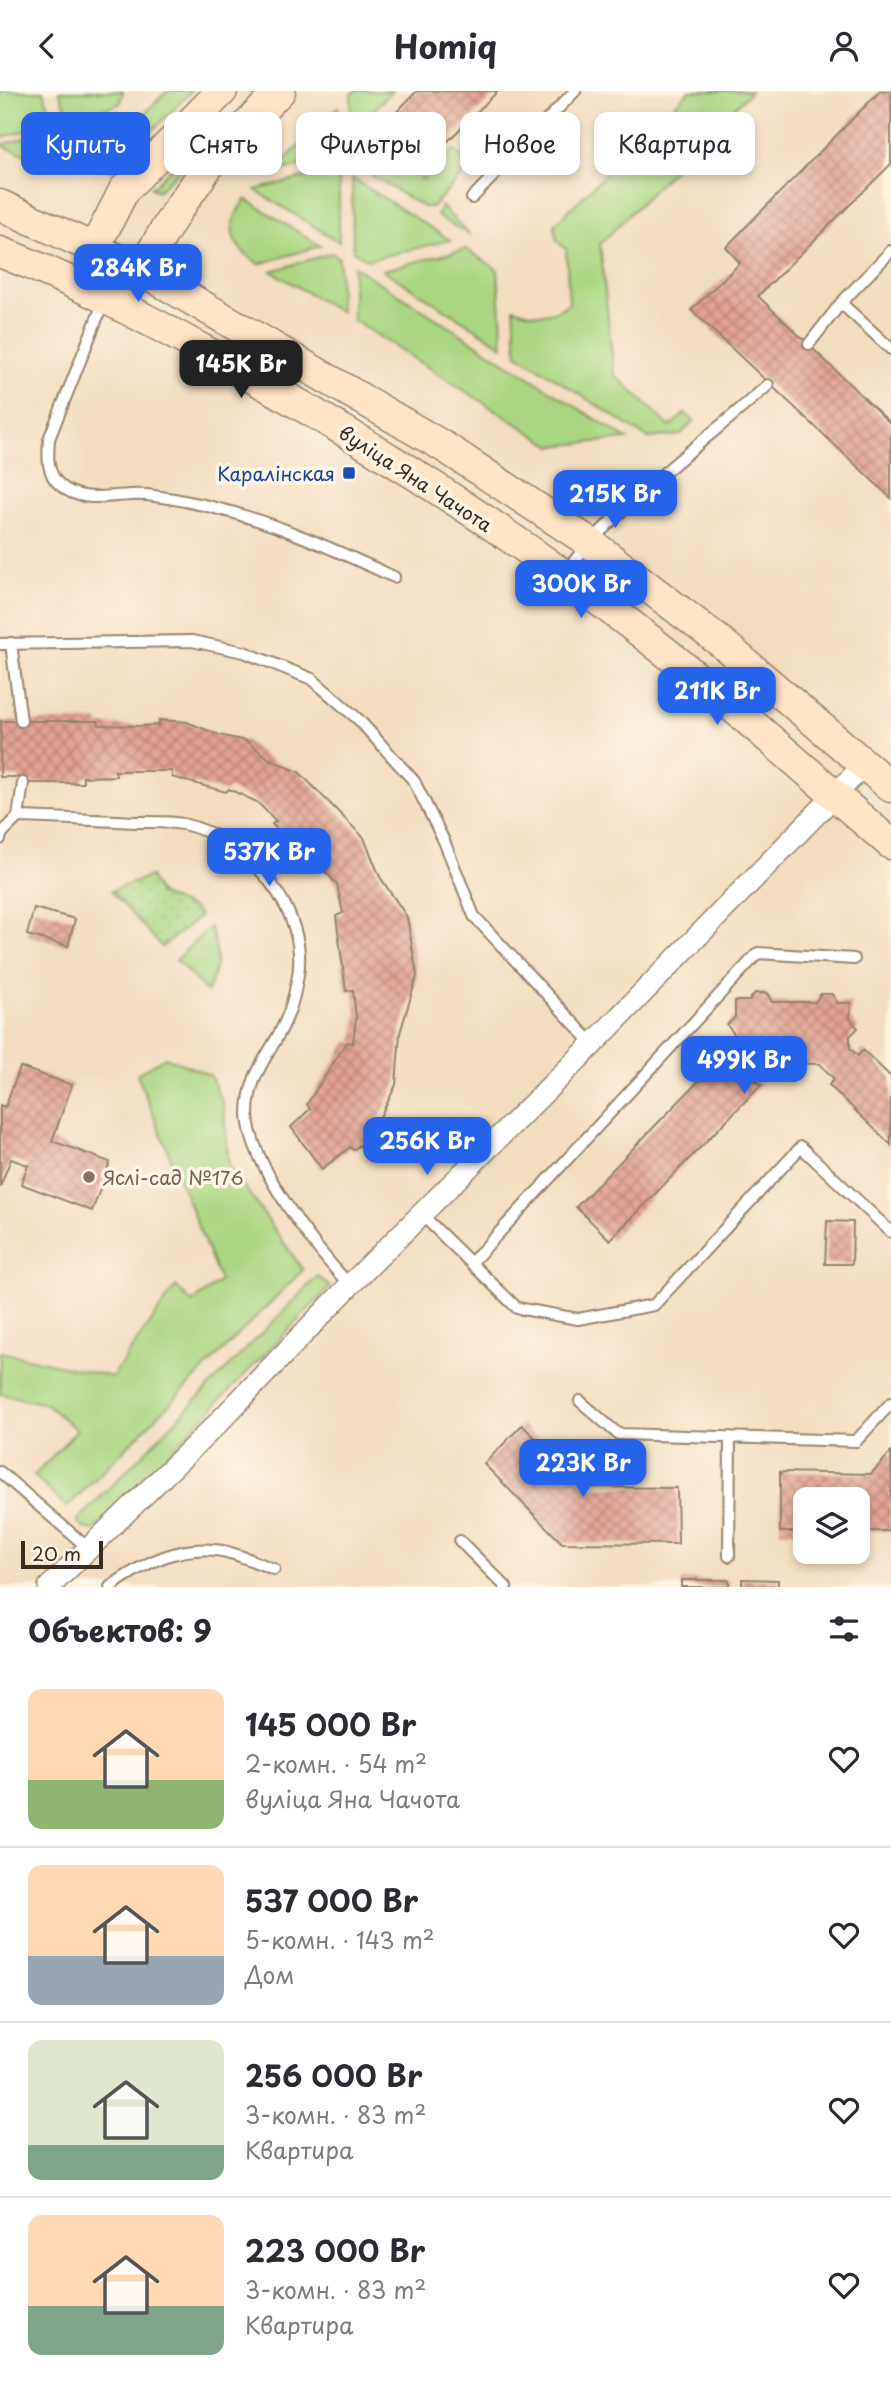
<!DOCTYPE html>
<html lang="ru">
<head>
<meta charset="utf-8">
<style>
  body { margin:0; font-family:"Playpen Sans",sans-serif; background:#f7f7f7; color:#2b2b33; height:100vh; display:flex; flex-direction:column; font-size:26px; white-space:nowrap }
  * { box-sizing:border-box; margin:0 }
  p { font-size:23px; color:#7c7c81 }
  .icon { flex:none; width:38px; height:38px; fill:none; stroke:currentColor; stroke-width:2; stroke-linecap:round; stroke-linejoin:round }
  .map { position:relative; height:1496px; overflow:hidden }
  .drawer { display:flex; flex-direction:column; background:#fff; flex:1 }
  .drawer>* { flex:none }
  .banner { position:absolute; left:21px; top:21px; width:850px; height:63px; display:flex; gap:14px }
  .fabs { position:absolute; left:793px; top:1396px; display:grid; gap:14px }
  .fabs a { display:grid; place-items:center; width:77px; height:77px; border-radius:14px; background:#fff; box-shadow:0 4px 10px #0003; font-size:35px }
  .scale { position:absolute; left:21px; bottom:18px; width:82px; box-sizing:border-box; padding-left:7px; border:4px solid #3b2a1e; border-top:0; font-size:19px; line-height:24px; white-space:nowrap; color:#3b2a1e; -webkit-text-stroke:5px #fcf5e5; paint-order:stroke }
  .price { position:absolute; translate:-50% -60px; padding:0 16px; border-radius:14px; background:#2563eb; color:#fff; font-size:23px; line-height:46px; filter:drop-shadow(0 2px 4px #0008) }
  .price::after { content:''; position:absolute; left:50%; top:42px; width:21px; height:16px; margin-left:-10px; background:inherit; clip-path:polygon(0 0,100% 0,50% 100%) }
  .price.selected { background:#222; color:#fff }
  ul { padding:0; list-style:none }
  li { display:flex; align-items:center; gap:21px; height:175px; padding:0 28px }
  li+li { border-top:2px solid #e1e1e2 }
  li span { display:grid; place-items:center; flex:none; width:196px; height:140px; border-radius:14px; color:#555 }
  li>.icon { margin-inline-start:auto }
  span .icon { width:84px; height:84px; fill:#fffc; stroke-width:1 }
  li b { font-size:30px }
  h2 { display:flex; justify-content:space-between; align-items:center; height:84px; padding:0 28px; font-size:30px }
  .chip { padding:0 24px; border-radius:14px; background:#fff; box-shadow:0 4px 10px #0003; font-size:24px; line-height:63px }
  .chip.selected { background:#2563eb; color:#fff }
  header { display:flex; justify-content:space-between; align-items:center; height:91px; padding:0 28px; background:#fff; font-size:32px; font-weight:700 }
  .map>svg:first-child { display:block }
  .green { fill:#aad683; stroke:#728050; stroke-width:2 }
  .park { fill:url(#park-dots); stroke:#728050; stroke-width:2 }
  .building { fill:url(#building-cross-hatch) }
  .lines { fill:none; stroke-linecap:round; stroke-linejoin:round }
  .lane-casing { stroke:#97846e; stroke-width:14 }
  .street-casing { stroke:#97846e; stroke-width:24 }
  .secondary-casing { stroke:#97846e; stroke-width:33 }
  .lane { stroke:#fff; stroke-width:10 }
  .street { stroke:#fff; stroke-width:21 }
  .secondary { stroke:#ffe4c6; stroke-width:30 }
  .transit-dot { fill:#1a4fb4; stroke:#fcf5e5; stroke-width:2.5 }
  .education-dot { fill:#8d6e63; stroke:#fcf5e5; stroke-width:2.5 }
  .labels { text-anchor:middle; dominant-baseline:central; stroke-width:7; stroke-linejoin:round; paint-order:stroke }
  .transit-label { font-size:19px; fill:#164399; stroke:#fcf5e5; text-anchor:end }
  .street-label { font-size:19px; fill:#3b2a1e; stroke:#fcf5e5 }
  .education-label { font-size:19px; fill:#785e54; stroke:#fcf5e5; text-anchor:start }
</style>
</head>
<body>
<header><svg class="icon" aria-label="back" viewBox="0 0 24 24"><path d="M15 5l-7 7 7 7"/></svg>Homiq<svg class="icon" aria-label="person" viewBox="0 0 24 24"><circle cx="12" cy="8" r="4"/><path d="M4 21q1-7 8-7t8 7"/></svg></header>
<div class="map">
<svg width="891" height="1496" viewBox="0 0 891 1496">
  <defs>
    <pattern id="park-dots" width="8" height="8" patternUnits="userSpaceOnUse" patternTransform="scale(1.75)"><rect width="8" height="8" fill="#aad683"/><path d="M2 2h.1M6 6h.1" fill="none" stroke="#93b871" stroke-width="1.8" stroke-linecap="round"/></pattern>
    <pattern id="building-cross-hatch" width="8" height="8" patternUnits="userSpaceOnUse" patternTransform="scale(1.75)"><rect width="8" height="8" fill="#e2a393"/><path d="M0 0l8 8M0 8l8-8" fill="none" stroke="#b88577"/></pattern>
  </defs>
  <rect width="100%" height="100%" fill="#fcf5e5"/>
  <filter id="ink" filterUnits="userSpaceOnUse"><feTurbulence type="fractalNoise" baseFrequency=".0143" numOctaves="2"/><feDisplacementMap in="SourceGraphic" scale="14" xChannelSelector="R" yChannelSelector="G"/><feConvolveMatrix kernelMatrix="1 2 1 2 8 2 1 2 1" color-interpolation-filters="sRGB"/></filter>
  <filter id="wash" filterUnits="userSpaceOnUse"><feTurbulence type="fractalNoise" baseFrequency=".00686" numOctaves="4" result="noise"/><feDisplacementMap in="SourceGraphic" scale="28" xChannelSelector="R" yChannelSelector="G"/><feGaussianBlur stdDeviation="1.57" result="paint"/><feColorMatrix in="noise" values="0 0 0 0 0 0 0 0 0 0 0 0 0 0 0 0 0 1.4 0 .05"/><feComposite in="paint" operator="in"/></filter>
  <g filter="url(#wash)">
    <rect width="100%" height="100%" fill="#f3ddbf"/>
    <path class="green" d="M0,0H43L52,23L49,33L0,47Z
      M59,0H123L120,13L70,27Z
      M167,0H192L111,80L95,72Z
      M355,0H392L352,41L351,3Z
      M689,0H751L600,153L614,283L670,336L685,322L694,330L680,344L648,347L517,263L514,217C536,225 550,227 569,212L566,158L557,150L554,134Z
      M338,16L339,65L272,82Z
      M118,20L115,35L85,64L72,33Z
      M47,40L39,69L1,54Z
      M373,49L393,69H399L423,89L454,59L469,73V77L432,116H423L352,72Z
      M182,67L186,70L185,74L158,100L151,97Z
      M339,78V151L255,99Z
      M352,87L450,149L368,169L353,160Z
      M246,108L320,155L259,173C231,156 223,136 246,108Z
      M441,115L470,144L437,125Z
      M466,158L498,179L503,255L383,179Z
      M332,162L339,167L340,221L271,180Z
      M353,175L627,348L552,355L353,229Z
      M210,836C219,863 219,875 207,901L176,869Z
      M165,966L210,984L223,1013L229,1074L303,1179L67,1416L34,1385L77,1339L46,1313L0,1303V1261L112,1286L176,1195L192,1212L220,1190L137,983Z
      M318,1185L330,1196L94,1439L83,1437L77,1430Z"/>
    <path class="park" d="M150,785L159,803L194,818L200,825L162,856L111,800Z"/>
    <g id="blocks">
      <path class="building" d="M417,0H498L417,81L377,41Z
        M880,0H891V73L758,205L891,333V407L691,219L740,172L726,156Z
        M159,629L187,631L219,644L246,650L271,669L299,681L364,747L380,786L407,826L417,885L400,942L396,994L369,1048L353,1059L350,1056L322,1078L291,1036L310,1018L307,1013L347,951L353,952L356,927L353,899L346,900L336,825L343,822L337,793L316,771L312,774L272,733L276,730L257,711L229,698L226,701L172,686V680H115L116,685L83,686V692H19V686H0L1,630H98L99,634L142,635L159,634Z
        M34,817L75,828L68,855L27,844Z
        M755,902H767L772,911H815L821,903H832L837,912H851L850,928L858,937L850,945V957L858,965L863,959L891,986V1054L829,994L834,988L820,973L770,972L754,988L761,994L610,1149L576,1116L727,961L731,966L735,960V944L727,934L735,926V910H749Z
        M20,976L72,994L52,1050L110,1071L92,1120L21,1093L28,1074L11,1068L0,1096V1014L5,1016Z
        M827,1130L853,1131L852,1173H825Z
        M522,1334L586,1396L677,1397L678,1453L562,1452L484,1373Z
        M891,1361V1440H858V1409H805V1441H780V1381L871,1383Z
        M742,1488L778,1489V1496H742Z
        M681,1489H729V1496H681Z"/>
    </g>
  </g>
  <g filter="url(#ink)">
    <use href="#blocks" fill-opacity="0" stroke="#97846e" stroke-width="2"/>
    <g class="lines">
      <defs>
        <path id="lane" d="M472,107L575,0
          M104,210L49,348C48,364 46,381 59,393C82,416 120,401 147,404C239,415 312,448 394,486
          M841,212L891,258
          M809,253L841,212L891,160
          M565,481C622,409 700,355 768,294
          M11,552L21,630
          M0,553L192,550L244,561L312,588L359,629L414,690L444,750L474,825L593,953
          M18,726L23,692
          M0,748L2,742L18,726C57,727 96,729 135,731C150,731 168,730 183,733C248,747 312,821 297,890C295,900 293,911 289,921C276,959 248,978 248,1023C249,1072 316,1159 350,1194
          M421,1123L517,1217L578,1228L654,1214L801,1056L891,1141
          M472,1171L758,862L854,868
          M580,1310L618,1343L856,1350L891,1312
          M0,1381L88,1457
          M460,1450L506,1496
          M729,1465L730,1346
          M110,1496C143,1472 180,1453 222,1460C239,1463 257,1472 274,1478"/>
        <path id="street" d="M49,1496L216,1334L350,1194L593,953L865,673"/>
        <path id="secondary" d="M0,114L141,179L446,357L589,451L722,552L891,696
          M0,161C81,192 157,233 232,275C368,351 508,439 631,534C721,603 805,679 891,753
          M99,175L95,156L124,99L222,0
          M125,191L141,179L176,121L211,71L280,0"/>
      </defs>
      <use href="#lane" class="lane-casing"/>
      <use href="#street" class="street-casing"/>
      <use href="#secondary" class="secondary-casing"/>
      <use href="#lane" class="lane"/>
      <use href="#street" class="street"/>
      <use href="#secondary" class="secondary"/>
    </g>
  </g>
  <rect class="transit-dot" x="342" y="375" width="14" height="14" rx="3.5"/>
  <circle class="education-dot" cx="89" cy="1086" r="7"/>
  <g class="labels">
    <g class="transit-label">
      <text x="335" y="382">Каралінская</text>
    </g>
    <g class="street-label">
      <text transform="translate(416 387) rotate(33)">вуліца Яна Чачота</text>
    </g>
    <g class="education-label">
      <text x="103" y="1086">Яслі-сад №176</text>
    </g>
  </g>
</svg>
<div class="fabs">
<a><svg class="icon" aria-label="layers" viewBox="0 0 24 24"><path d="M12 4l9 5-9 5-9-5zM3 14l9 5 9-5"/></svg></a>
</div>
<div class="scale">20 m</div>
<b class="price" style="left:138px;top:213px">284K Br</b>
<b class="price selected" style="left:241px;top:309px">145K Br</b>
<b class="price" style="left:615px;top:439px">215K Br</b>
<b class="price" style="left:581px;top:529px">300K Br</b>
<b class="price" style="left:717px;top:636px">211K Br</b>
<b class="price" style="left:269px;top:797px">537K Br</b>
<b class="price" style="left:744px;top:1005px">499K Br</b>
<b class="price" style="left:427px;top:1086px">256K Br</b>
<b class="price" style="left:583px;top:1408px">223K Br</b>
<div class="banner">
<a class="chip selected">Купить</a>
<a class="chip">Снять</a>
<a class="chip">Фильтры</a>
<a class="chip">Новое</a>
<a class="chip">Квартира</a>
</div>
</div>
<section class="drawer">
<h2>Объектов: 9<svg class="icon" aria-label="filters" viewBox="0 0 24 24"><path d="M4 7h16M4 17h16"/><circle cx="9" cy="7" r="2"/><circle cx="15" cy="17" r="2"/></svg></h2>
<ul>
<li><span style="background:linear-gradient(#ffd9b3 65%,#8fb573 0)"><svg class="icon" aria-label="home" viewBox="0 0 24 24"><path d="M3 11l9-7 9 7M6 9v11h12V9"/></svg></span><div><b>145 000 Br</b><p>2-комн. · 54 m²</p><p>вуліца Яна Чачота</p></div><svg class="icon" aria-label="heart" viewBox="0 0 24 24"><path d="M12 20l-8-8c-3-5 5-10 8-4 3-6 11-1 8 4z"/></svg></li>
<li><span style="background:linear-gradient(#ffd9b3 65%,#9aa5b1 0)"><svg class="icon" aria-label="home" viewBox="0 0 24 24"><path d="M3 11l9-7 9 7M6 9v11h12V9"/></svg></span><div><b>537 000 Br</b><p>5-комн. · 143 m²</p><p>Дом</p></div><svg class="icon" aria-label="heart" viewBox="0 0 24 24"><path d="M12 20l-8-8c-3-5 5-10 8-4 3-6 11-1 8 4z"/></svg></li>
<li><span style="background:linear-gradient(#dfe7d0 75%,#7fa58c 0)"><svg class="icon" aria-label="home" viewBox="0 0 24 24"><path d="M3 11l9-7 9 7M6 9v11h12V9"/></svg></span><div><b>256 000 Br</b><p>3-комн. · 83 m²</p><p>Квартира</p></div><svg class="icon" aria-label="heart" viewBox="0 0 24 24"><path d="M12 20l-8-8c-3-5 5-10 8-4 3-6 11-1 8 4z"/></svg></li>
<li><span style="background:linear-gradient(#ffd9b3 65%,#7fa58c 0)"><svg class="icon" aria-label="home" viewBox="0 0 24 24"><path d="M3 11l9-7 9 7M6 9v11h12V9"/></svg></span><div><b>223 000 Br</b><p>3-комн. · 83 m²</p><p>Квартира</p></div><svg class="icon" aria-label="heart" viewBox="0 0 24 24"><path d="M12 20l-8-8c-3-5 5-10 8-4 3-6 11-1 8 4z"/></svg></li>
</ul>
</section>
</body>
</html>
